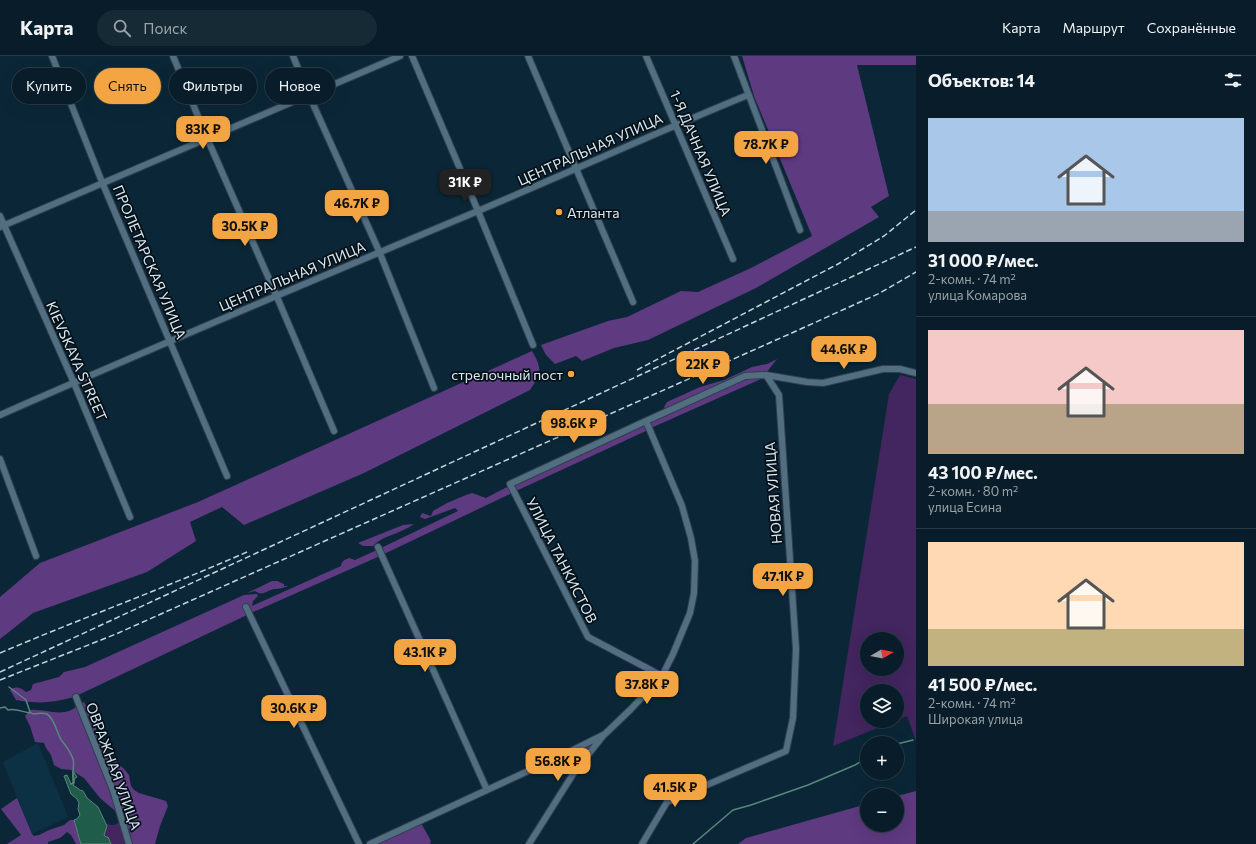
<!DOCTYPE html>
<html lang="ru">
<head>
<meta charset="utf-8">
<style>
  body { margin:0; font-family:Commissioner,sans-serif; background:#162a35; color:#f1f3f6; height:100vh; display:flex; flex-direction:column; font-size:15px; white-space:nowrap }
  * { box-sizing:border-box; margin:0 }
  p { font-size:13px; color:#98a2a8 }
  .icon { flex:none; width:22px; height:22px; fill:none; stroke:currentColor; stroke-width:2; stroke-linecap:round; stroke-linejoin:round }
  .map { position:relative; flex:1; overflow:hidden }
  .drawer { display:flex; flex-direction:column; background:#081d29; width:340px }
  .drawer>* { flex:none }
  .top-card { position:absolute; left:12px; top:12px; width:380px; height:36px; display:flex; gap:8px }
  .needle { width:26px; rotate:80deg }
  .fabs { position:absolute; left:860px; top:576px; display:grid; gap:8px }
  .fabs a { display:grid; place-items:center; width:44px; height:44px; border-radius:50%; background:#081d29; box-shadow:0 4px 16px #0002,0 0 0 1px #293b46; font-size:20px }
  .price { position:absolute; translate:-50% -34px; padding:0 9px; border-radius:8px; background:#f3a443; color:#111; font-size:13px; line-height:26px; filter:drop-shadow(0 1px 2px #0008) }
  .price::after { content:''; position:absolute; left:50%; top:24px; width:12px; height:9px; margin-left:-6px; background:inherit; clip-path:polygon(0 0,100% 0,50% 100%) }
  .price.on { background:#222; color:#fff }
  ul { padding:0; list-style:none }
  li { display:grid; align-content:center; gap:8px; height:212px; padding:0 12px }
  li+li { border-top:1px solid #293b46 }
  li span { display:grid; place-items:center; height:124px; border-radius:0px; color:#555 }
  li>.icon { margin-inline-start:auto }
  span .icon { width:72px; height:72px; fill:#fffc; stroke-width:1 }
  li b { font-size:17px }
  h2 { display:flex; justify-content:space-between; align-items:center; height:48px; padding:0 12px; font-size:17px }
  .tag { padding:0 14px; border-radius:18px; background:#081d29; box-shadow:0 4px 16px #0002,0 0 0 1px #293b46; font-size:14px; line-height:36px }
  .tag.on { background:#f3a443; color:#111 }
  header { display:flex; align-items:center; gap:24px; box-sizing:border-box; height:56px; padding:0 20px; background:#081d29; border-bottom:1px solid #293b46 }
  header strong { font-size:19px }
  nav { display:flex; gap:22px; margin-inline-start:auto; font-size:14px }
  .search { width:280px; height:36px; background:#162a35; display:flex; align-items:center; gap:10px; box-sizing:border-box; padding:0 14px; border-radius:22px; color:#98a2a8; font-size:15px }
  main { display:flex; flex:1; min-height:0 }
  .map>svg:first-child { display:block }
  .built { fill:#0c3145 }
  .green { fill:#43255f; fill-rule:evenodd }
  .forest { fill:#5e3a80 }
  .water { fill:#1f5d4a; stroke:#57877d }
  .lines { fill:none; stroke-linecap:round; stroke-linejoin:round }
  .stream { stroke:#57877d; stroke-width:1.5 }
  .street-casing { stroke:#303f4d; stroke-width:8 }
  .street { stroke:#526f82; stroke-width:6 }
  .rail { stroke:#c4d5e0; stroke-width:1.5; stroke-dasharray:6 3; stroke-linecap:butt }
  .poi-dot { fill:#f3a443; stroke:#050f16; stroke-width:1.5 }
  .labels { text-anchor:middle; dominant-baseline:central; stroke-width:3.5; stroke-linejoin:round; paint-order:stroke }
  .street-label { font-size:14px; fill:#d9e9f4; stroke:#050f16 }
  .poi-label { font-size:14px; fill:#d9e9f4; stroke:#050f16; text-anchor:start }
</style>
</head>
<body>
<header>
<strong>Карта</strong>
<div class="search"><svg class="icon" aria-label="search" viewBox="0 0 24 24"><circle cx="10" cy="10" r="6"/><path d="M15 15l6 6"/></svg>Поиск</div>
<nav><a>Карта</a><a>Маршрут</a><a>Сохранённые</a></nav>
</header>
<main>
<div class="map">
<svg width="916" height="788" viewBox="0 0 916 788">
  <rect width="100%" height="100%" fill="#0b2737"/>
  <path class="built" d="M38,687L68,761L32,778L3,706Z"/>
  <path class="green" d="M900,319L916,323V685L907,660L897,664V635H867V665H895L833,690L889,338ZM867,583H897V613H867Z
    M120,766L127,788H111L108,781H106L104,779L107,772V769L108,767L110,769H114Z"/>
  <path class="forest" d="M742,0H916V9H857L889,140L871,151L879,161L756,232L648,284L614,292L582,305L576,300L555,308L546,299L541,289L608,265L627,261L681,235L698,236L751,212L812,180L754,40Z
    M532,295C542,312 542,317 530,334L364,417L244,469L222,451L190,466L196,485L147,516L33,557L0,583V541L40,507L198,446Z
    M777,303L766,317L745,318L666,354L664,351L667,346L700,331L724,324L752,311L767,308Z
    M762,321L761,323L651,372L648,366L745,322Z
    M645,367L648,374L516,435L513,429Z
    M509,430L512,437L384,498L381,492L458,455L455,452L425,463L420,461L422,457L431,460L433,455L447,447L466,439L472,437L486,442Z
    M414,468C401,478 383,479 373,490H363L358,487L403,469Z
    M377,494L380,500L251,557L246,549L243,550L247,559L74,641C53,647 37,648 16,644L10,634C16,630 20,631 26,636L31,634L33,628L59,621L64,616L85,611L244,539L257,538L258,540L253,545L252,550L341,510C342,505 344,504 349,502L355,504Z
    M272,525H277L284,528V530H288C283,532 280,533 274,533C267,534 263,541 255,535L247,537Z
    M84,646L96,668V679L101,690L125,714L129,719L131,730L134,734L139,737L166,745L168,750L160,770L155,788H133L129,774L124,771L127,765L100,742L84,722L71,714L61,713L54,709L51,699L46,692L44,687L35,686L30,670L25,660L30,654C42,653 53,658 65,656C74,655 77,648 84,646Z
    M598,684L576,712L568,699Z
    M916,735V788H738L746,782L867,748V769H897V740Z
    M17,742L32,778L34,780L39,779L49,774L64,769L70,764H74L81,788H76L71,779L67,776L60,782L48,786V788H7L21,779L1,753Z
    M421,767L431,785L430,788H376Z"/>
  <path class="water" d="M73,715L77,721L75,722L73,729L80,734L83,735L87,742L98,751L107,770L104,779L106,781H108L111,788H81C78,780 77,773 74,764L77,763L80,759L78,753L79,747L77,743L71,738L64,720L67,719L71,728L73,726Z"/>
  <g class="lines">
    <path class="stream" d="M9,631L26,644L30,656L33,658C38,658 42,656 47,658C55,663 57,678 62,685C66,690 71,697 73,703C75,709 71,719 74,727L71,728
      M0,652L5,651L8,654C15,652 23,656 30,657
      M897,688L913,684
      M693,788L733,754L751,749L808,729L855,709L867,702"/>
    <defs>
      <path id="street" d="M52,0L102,126L227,420
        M173,0L207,82L277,241L334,375
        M293,0L309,39L379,195L434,332
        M412,0L478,155L533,289
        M528,0L633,246
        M646,0L733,203
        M734,0L800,174
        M0,160L74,327L130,461
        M0,171L400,0
        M0,359C159,289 318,222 478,155C568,117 657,76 748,39
        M0,403L36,500
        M378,491L487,734
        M246,551L359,788
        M662,620L588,581L510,428L646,365L745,320L766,319L807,326L823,327L883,313H900L916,317
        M76,641L113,734L129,788
        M370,788L565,698L605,678L631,653L662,620L673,598L690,557L694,537L695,505L691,482L682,450L646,365
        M529,788L575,715L603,680
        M642,788L667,746L786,695L793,662L796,593L779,339L766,319"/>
    </defs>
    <use href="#street" class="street-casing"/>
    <use href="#street" class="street"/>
    <path class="rail" d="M637,314L838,208L884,180L916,154
      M0,597C82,562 165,532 247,496
      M0,616L916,191
      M0,624L116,578L794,276L880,237L916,216"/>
  </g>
  <g class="poi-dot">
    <circle cx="559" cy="156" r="4"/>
    <circle cx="571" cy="318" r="4"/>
  </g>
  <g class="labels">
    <g class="street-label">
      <text transform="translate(590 93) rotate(-24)">ЦЕНТРАЛЬНАЯ УЛИЦА</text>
      <text transform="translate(701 97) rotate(67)">1-Я ДАЧНАЯ УЛИЦА</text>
      <text transform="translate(150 206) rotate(67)">ПРОЛЕТАРСКАЯ УЛИЦА</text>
      <text transform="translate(292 220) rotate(-23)">ЦЕНТРАЛЬНАЯ УЛИЦА</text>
      <text transform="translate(77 305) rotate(66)">KIEVSKAYA STREET</text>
      <text transform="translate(773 437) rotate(-94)">НОВАЯ УЛИЦА</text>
      <text transform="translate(562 504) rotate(63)">УЛИЦА ТАНКИСТОВ</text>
      <text transform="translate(114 710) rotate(70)">ОВРАЖНАЯ УЛИЦА</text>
    </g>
    <g class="poi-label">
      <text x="567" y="156">Атланта</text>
      <text x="563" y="318" text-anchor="end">стрелочный пост</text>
    </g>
  </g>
</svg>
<div class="fabs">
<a><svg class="needle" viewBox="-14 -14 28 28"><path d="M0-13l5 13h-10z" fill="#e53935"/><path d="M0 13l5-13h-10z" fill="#98a2a8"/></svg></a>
<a><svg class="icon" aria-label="layers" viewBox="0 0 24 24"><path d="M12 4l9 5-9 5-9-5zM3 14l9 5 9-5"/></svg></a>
<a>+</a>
<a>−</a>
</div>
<b class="price" style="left:203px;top:94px">83K ₽</b>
<b class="price" style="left:766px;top:109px">78.7K ₽</b>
<b class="price on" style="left:465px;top:147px">31K ₽</b>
<b class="price" style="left:357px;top:168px">46.7K ₽</b>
<b class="price" style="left:245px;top:191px">30.5K ₽</b>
<b class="price" style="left:844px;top:314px">44.6K ₽</b>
<b class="price" style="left:703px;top:329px">22K ₽</b>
<b class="price" style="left:574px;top:388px">98.6K ₽</b>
<b class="price" style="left:783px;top:541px">47.1K ₽</b>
<b class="price" style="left:425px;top:617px">43.1K ₽</b>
<b class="price" style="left:647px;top:649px">37.8K ₽</b>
<b class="price" style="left:294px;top:673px">30.6K ₽</b>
<b class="price" style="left:558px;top:726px">56.8K ₽</b>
<b class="price" style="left:675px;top:752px">41.5K ₽</b>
<div class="top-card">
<a class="tag">Купить</a>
<a class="tag on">Снять</a>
<a class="tag">Фильтры</a>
<a class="tag">Новое</a>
</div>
</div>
<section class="drawer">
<h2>Объектов: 14<svg class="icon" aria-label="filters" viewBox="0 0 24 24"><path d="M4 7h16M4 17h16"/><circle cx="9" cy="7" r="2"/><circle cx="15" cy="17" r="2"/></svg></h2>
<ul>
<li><span style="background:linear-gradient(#a9c7e8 75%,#9aa5b1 0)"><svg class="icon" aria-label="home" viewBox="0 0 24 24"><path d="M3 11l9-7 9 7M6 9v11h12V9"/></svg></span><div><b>31 000 ₽/мес.</b><p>2-комн. · 74 m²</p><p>улица Комарова</p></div></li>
<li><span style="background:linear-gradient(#f6c9c9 60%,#b9a48a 0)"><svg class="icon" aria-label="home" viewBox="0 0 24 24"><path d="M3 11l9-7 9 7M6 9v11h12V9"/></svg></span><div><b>43 100 ₽/мес.</b><p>2-комн. · 80 m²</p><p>улица Есина</p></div></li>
<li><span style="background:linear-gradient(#ffd9b3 70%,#c2b280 0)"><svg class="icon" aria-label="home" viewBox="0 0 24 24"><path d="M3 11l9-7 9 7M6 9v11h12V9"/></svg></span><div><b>41 500 ₽/мес.</b><p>2-комн. · 74 m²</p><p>Широкая улица</p></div></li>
</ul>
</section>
</main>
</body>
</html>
